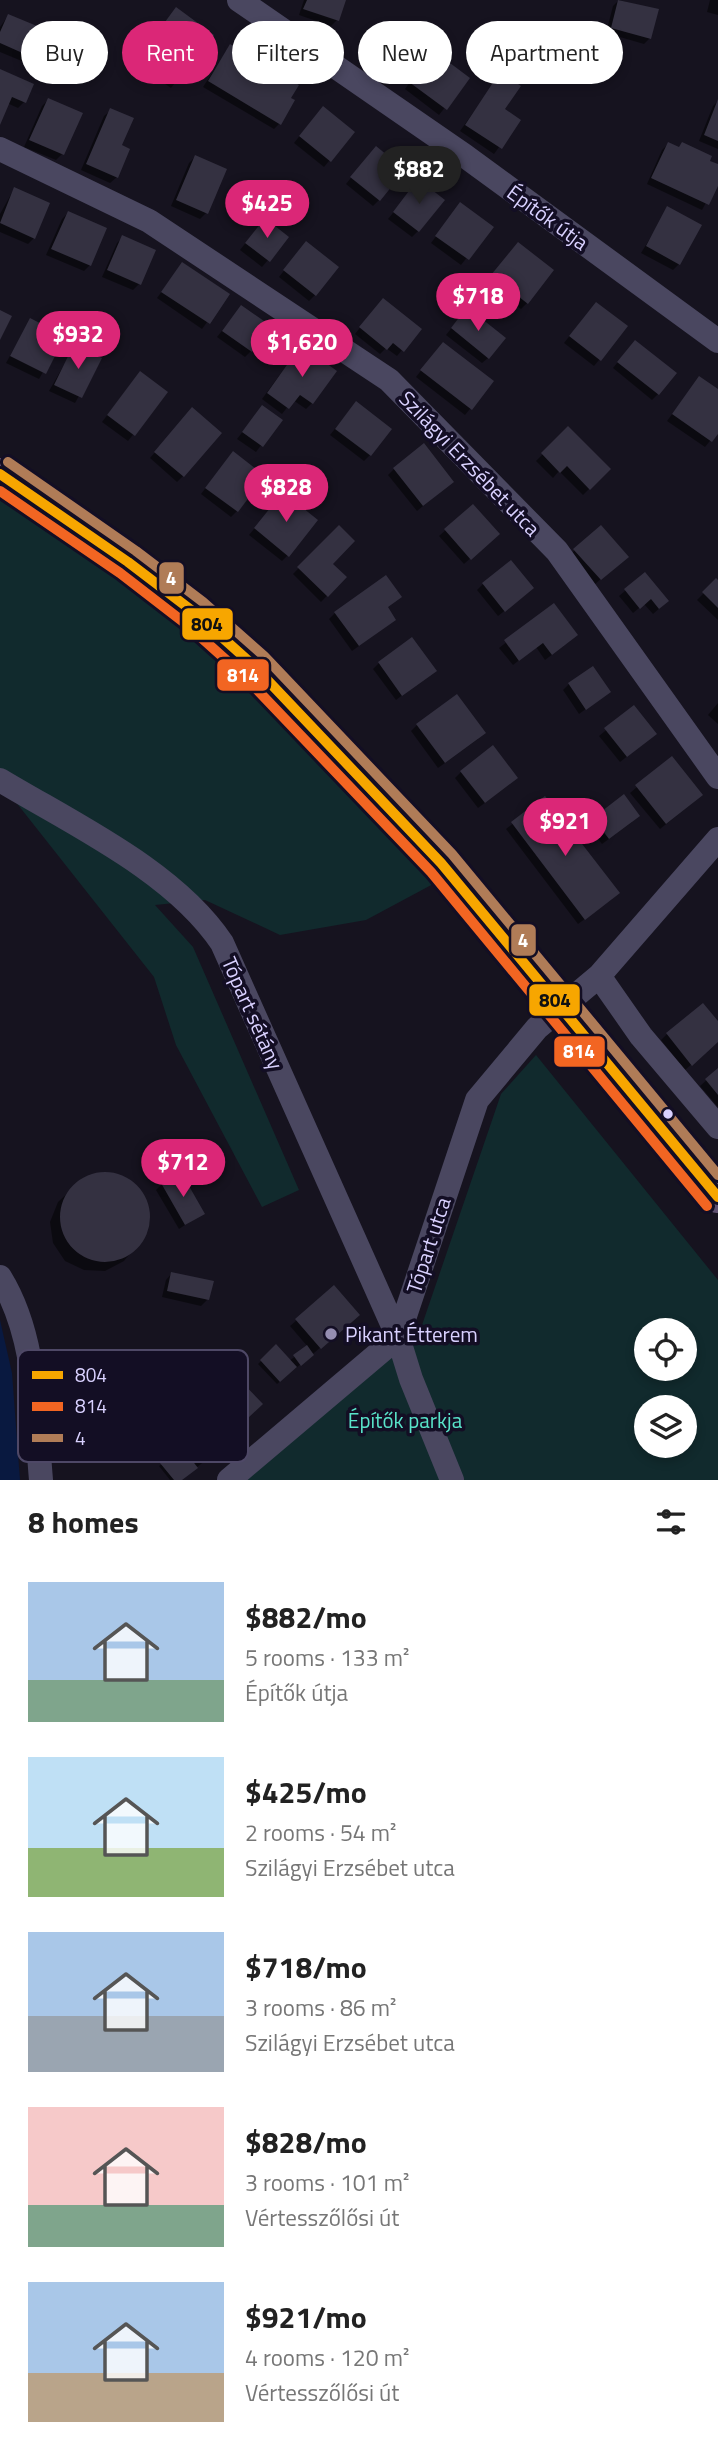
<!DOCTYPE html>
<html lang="en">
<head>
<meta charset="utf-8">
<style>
  body { margin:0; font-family:"Titillium Web",sans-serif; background:#f6f6f6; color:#222; height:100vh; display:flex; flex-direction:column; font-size:26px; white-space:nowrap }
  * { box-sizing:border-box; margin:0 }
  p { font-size:23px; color:#767676 }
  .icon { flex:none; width:38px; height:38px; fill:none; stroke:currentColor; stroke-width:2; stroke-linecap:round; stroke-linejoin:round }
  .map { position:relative; height:1480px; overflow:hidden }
  .details { display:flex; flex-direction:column; background:#fff; flex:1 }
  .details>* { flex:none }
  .guide { position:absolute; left:21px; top:21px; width:677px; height:63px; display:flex; gap:14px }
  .tools { position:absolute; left:634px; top:1318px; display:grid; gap:14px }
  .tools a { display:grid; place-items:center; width:63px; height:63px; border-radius:50%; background:#fff; box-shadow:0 4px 10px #0003; font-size:35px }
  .price { position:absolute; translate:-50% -60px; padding:0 16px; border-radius:24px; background:#db2777; color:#fff; font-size:23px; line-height:46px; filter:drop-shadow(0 2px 4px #0008) }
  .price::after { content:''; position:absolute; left:50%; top:42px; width:21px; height:16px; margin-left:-10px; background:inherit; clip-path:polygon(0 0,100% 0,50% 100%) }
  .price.on { background:#222; color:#fff }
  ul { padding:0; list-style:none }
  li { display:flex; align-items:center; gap:21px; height:175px; padding:0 28px }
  li span { display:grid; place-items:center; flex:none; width:196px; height:140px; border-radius:0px; color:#555 }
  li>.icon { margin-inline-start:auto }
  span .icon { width:84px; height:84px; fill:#fffc; stroke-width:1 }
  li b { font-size:30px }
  h2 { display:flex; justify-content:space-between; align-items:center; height:84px; padding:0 28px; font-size:30px }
  .pill { padding:0 24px; border-radius:32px; background:#fff; box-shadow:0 4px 10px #0003; font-size:24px; line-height:63px }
  .pill.on { background:#db2777; color:#fff }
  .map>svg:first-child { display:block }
  .green { fill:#112a2d; fill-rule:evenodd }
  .water { fill:#091940 }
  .shadow { fill:#0007 }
  .building { fill:#343141 }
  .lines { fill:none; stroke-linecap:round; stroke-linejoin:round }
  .minor { stroke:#4a4760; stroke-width:24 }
  .major { stroke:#5f5171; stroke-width:32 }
  .bus-1-casing { stroke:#130e24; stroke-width:16 }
  .bus-2-casing { stroke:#130e24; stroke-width:16 }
  .bus-3-casing { stroke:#130e24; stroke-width:16 }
  .bus-1 { stroke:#f7a600; stroke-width:10 }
  .bus-2 { stroke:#f26522; stroke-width:10 }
  .bus-3 { stroke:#b07c57; stroke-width:10 }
  .bus-dot { fill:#d9d1ff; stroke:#130e24; stroke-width:2.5 }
  .poi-dot { fill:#958eb1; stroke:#130e24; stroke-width:2.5 }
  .labels { text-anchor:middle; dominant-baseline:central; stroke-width:7; stroke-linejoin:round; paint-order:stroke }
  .street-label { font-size:21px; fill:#d9d1ff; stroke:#130e24 }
  .poi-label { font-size:21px; fill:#d9d1ff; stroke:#130e24; text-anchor:start }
  .park-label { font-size:21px; fill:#59e3c9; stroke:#130e24 }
  .key { fill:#130e24; stroke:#4e4866; stroke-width:2 }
  .key-label { font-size:19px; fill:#d9d1ff }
  .line-badge { stroke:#130e24; stroke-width:2.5 }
  .badge-label { font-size:19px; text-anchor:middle; font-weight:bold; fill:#fff }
  .pale-badge-label { font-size:19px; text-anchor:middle; font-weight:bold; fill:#111 }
</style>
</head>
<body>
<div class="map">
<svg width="718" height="1480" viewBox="0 0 718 1480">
  <rect width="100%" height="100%" fill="#16131f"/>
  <path class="green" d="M0,493L78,541L136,586L201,644L319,758L435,883L366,920L280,935L205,900L155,905L193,947L299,1190L262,1207L176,1045L154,977L0,782Z
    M536,1055L718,1280V1480H246L422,1325L501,1094ZM646,1330H684V1368H646ZM646,1407H684V1446H646Z"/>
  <path class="water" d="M0,1320L12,1373L20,1480H0Z"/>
  <path class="shadow" d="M304,0H344L337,20L331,26L299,15Z
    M619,0L657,10L650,38L644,44L606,33L613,6Z
    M710,0H718V15L707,12Z
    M8,16L35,58L29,64L0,52V27Z
    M170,16L212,35L171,88L135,63Z
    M478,33L482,62L479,64L467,60Z
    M230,46L280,123L274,129L203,87Z
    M419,69L468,78L439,115L405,89Z
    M0,71L24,102L18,108L7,103L0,121Z
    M500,75L503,110L519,120L494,154L460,131Z
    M48,100L80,113L62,154L56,160L24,147L42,106Z
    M718,101V149L699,141L713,106Z
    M111,110L120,146L117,177L110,183L81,170L104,116Z
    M317,114L353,132L324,167L294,143Z
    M668,144L718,166V181L702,210L647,184L662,150Z
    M370,154L379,200L373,206L346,184Z
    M195,157L206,213L200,219L171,206L189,163Z
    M413,188L418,231L412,237L388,219Z
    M14,189L34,238L28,244L0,232V214Z
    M668,209L679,264L673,270L641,253Z
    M455,211L491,227L461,265L431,243Z
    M68,213L90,265L84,271L46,255L62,219Z
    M259,226L287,238L262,267L240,250Z
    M123,237L139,284L133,290L102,277L117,243Z
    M301,249L315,295L309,301L279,277Z
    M512,250L527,303L521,309L487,282Z
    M182,264L227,295L202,329L157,298Z
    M377,306L402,350L397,356L386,348L380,354L355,334Z
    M241,307L251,351L245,357L217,337Z
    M590,310L599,360L594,366L564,343Z
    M461,316L488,358L482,363L446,335Z
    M30,320L63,337L39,379L6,363Z
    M75,346L100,359L75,403L49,391Z
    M629,348L658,394L652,400L613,368Z
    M437,350L492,382L465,415L416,377Z
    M295,354L312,403L306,409L293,400L282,414L262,399Z
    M699,378L718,391V431L705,447L667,421Z
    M134,380L166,393L128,441L102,422Z
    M262,407L280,420L256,452L237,439Z
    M350,410L370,455L364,461L330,435Z
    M186,416L183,476L177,482L150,458Z
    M568,429L609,469L583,495L559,471L553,478L536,461Z
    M227,460L237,511L231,517L201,494Z
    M394,469L446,487L417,511L388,475Z
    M277,501L288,555L282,561L249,535Z
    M473,506L491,540L464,564L439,536Z
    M339,527L331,564L345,577L321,602L293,574Z
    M575,550L620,562L594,585L569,556Z
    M645,574L661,607L653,614L644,604L633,613L619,596Z
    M716,581L718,583V620L697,600Z
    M483,584L526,594L498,616L477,590Z
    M553,606L570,641L545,660L536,647L513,665L499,648Z
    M386,608L388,625L352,651L329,619L335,613Z
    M379,663L434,671L396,700L373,669Z
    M569,684L609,692L579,714L563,690Z
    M718,703V724L708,715Z
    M634,707L649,739L620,762L599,736Z
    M417,725L478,739L438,768L411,731Z
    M671,758L695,801L660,829L630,793Z
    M461,772L510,784L478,808L455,778Z
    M545,798L612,899L578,924L506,829Z
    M594,819L632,822L602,844L588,825Z
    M718,1023V1041L685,1070L661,1040L667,1034Z
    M718,1070V1107L700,1086Z
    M104,1173L125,1178L141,1192L149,1212L146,1233L124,1261L105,1271L84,1270L65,1261L53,1243L50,1222L58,1202L84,1178Z
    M162,1184L203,1213L179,1229L156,1190Z
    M172,1273L207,1300L201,1306L162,1297L166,1280Z
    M334,1288L352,1321L277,1384L258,1364L276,1347L289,1361L308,1347L290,1326Z
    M239,1382L261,1404L245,1419L223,1397Z
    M236,1417L239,1435L180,1480H170L159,1466L162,1464L187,1457Z"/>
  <path class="building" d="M307,0H346L339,21L303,9Z
    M618,0L659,9L651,39L611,28Z
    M176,7L214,35L178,83L140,56Z
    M8,14L49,31L36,59L0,43V32Z
    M477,31L492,36L483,63L468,58Z
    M230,44L299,85L291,98L295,100L281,125L208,81Z
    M425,61L442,74L450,63L470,78L447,110L409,82Z
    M0,69L34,84L26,103L12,97L0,125Z
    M500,72L521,86L505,109L521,120L502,149L465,125Z
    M48,98L83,113L64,155L29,140Z
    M718,99V141L704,135Z
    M323,106L355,132L331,162L299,136Z
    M110,108L134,118L122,145L130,149L118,178L86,164Z
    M668,142L679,147L682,142L712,156L710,161L718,164V186L709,205L651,178Z
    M376,146L405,170L380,201L350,177Z
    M195,155L227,169L208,214L176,200Z
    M418,179L445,200L419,232L393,212Z
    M14,187L50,203L35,239L0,223Z
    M460,202L494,227L469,260L435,236Z
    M667,206L702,225L680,265L646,246Z
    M68,211L107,228L91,266L51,249Z
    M265,218L289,237L270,262L245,243Z
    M122,235L156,250L141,285L107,270Z
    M306,241L339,267L316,296L283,270Z
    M518,242L554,270L528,304L491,275Z
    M182,262L230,294L210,324L161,292Z
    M383,298L422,329L404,352L393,343L387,350L359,327Z
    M596,302L628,326L601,361L569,336Z
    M241,305L271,326L252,352L222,331Z
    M467,307L506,338L489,359L451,328Z
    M0,310L12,316L0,340Z
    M30,318L65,336L46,374L10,356Z
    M635,340L677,373L659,395L617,362Z
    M443,342L494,381L472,410L420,370Z
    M74,344L102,358L82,398L54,385Z
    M301,345L337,371L313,404L300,395L289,409L267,393Z
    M140,371L168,392L135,436L107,415Z
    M699,376L718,389V434L712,442L672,414Z
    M356,401L392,429L371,456L335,429Z
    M262,405L283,420L263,447L242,432Z
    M192,407L222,433L184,477L154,452Z
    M568,426L611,469L590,490L567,466L560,473L541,453Z
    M424,443L454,482L423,506L393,468Z
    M233,451L265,476L238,512L205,488Z
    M283,492L318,520L289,557L254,528Z
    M473,504L500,534L471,560L444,529Z
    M339,525L355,541L333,564L347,577L328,597L297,567Z
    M601,525L629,557L601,580L573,549Z
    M511,560L534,588L505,612L482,583Z
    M645,572L669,601L659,609L651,599L640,609L624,589Z
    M386,575L402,597L388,607L396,620L359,646L334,612Z
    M716,578L718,580V608L702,592Z
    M554,603L578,635L552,655L543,643L519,661L504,640Z
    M412,637L437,671L402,696L378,662Z
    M593,666L611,692L586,710L568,683Z
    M457,694L486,733L445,763L416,724Z
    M634,705L657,734L627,757L604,728Z
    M493,745L518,778L485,803L460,771Z
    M672,756L703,795L666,824L635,785Z
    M624,794L640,816L609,839L593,818Z
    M545,796L620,893L585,920L511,822Z
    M703,1003L718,1021V1042L692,1066L666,1033Z
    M718,1068V1095L705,1079Z
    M60 1217a45 45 0 1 1 90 0a45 45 0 1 1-90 0Z
    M181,1172L205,1214L185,1225L161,1183Z
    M171,1272L214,1281L209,1300L167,1291Z
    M334,1285L360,1315L321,1349L295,1319Z
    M276,1344L297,1367L280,1382L260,1360Z
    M307,1345L314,1355L301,1366L293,1355Z
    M239,1379L263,1404L248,1418L225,1393Z
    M236,1415L248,1429L204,1463L193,1449Z
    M181,1446L198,1468L182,1480H174L160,1463Z"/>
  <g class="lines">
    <path class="minor" d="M239,0L465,156L718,341
      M0,149L149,221L389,380L557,551L718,777
      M0,780C73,824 174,871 222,943L398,1337L411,1379L452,1480
      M599,976L641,1036L718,1127
      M0,1277C37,1337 35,1412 41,1480
      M229,1480L398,1337L477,1100L537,1028L599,976L718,839"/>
    <path class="major" d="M0,474L128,562L195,613L254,666L441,863L718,1197"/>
    <defs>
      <path id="bus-1" d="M0,474L128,562L195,613L254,666L441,863L718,1197"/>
      <path id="bus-2" d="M0,491L120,573L186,624L244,676L431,872L707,1206"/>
      <path id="bus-3" d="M8,462L136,551L203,602L264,656L452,854L718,1175"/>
    </defs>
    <use href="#bus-1" class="bus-1-casing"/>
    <use href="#bus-2" class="bus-2-casing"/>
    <use href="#bus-3" class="bus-3-casing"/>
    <use href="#bus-1" class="bus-1"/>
    <use href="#bus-2" class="bus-2"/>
    <use href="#bus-3" class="bus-3"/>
  </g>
  <circle class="bus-dot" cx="668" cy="1114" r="6"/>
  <circle class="poi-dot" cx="331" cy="1334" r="7"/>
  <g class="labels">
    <g class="street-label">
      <text transform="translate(548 217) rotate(36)">Építők útja</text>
      <text transform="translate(470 463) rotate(46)">Szilágyi Erzsébet utca</text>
      <text transform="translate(253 1013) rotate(66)">Tópart sétány</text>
      <text transform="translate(428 1245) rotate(-72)">Tópart utca</text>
    </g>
    <g class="poi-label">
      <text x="345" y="1334">Pikant Étterem</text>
    </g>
    <g class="park-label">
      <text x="405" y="1420">Építők parkja</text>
    </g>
  </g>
  <rect x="18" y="1350" width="230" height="112" rx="10" class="key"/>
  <rect x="32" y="1371" width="31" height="8" fill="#f7a600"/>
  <rect x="32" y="1402" width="31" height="9" fill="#f26522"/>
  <rect x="32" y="1434" width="31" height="8" fill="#b07c57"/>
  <g class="key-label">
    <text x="75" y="1382">804</text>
    <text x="75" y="1413">814</text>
    <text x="75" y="1445">4</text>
  </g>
  <g class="line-badge">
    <rect x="158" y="561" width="27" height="34" rx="7" fill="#b07c57"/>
    <rect x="181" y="607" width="53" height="34" rx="7" fill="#f7a600"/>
    <rect x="216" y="658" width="54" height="34" rx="7" fill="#f26522"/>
    <rect x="510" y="923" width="27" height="34" rx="7" fill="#b07c57"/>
    <rect x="528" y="983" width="53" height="34" rx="7" fill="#f7a600"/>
    <rect x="553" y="1035" width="53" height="33" rx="7" fill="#f26522"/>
  </g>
  <g class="badge-label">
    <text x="171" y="585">4</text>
    <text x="243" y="682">814</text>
    <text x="523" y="947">4</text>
    <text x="579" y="1058">814</text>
  </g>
  <g class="pale-badge-label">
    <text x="207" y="631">804</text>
    <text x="555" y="1007">804</text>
  </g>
</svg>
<div class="tools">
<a><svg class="icon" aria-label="locate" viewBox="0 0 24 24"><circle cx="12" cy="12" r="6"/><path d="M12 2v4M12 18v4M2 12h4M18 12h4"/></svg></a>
<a><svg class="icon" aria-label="layers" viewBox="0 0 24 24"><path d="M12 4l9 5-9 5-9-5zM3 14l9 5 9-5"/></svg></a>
</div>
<b class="price on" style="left:419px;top:206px">$882</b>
<b class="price" style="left:267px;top:240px">$425</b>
<b class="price" style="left:478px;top:333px">$718</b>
<b class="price" style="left:78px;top:371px">$932</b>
<b class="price" style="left:302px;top:379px">$1,620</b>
<b class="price" style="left:286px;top:524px">$828</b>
<b class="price" style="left:565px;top:858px">$921</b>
<b class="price" style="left:183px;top:1199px">$712</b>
<div class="guide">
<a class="pill">Buy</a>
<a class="pill on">Rent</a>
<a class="pill">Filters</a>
<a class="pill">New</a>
<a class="pill">Apartment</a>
</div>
</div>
<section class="details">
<h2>8 homes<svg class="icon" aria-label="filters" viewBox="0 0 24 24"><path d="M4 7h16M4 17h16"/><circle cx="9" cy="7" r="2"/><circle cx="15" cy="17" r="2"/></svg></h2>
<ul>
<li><span style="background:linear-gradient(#a9c7e8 70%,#7fa58c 0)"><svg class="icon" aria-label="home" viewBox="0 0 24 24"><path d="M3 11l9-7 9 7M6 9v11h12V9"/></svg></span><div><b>$882/mo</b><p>5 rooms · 133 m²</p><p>Építők útja</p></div></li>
<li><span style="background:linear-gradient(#bfe0f5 65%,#8fb573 0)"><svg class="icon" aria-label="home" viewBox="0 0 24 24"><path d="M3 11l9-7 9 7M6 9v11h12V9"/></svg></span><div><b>$425/mo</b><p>2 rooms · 54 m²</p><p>Szilágyi Erzsébet utca</p></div></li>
<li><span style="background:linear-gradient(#a9c7e8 60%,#9aa5b1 0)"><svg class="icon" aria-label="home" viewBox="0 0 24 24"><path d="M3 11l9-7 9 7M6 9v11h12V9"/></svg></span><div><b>$718/mo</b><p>3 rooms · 86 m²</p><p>Szilágyi Erzsébet utca</p></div></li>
<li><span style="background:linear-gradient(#f6c9c9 70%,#7fa58c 0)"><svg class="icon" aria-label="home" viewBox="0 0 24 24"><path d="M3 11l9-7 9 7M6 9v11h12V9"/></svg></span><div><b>$828/mo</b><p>3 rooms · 101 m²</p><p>Vértesszőlősi út</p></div></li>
<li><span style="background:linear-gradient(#a9c7e8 65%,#b9a48a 0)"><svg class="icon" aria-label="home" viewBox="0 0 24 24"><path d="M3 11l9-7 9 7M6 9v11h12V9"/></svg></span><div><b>$921/mo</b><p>4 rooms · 120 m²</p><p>Vértesszőlősi út</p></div></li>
</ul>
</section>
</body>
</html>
